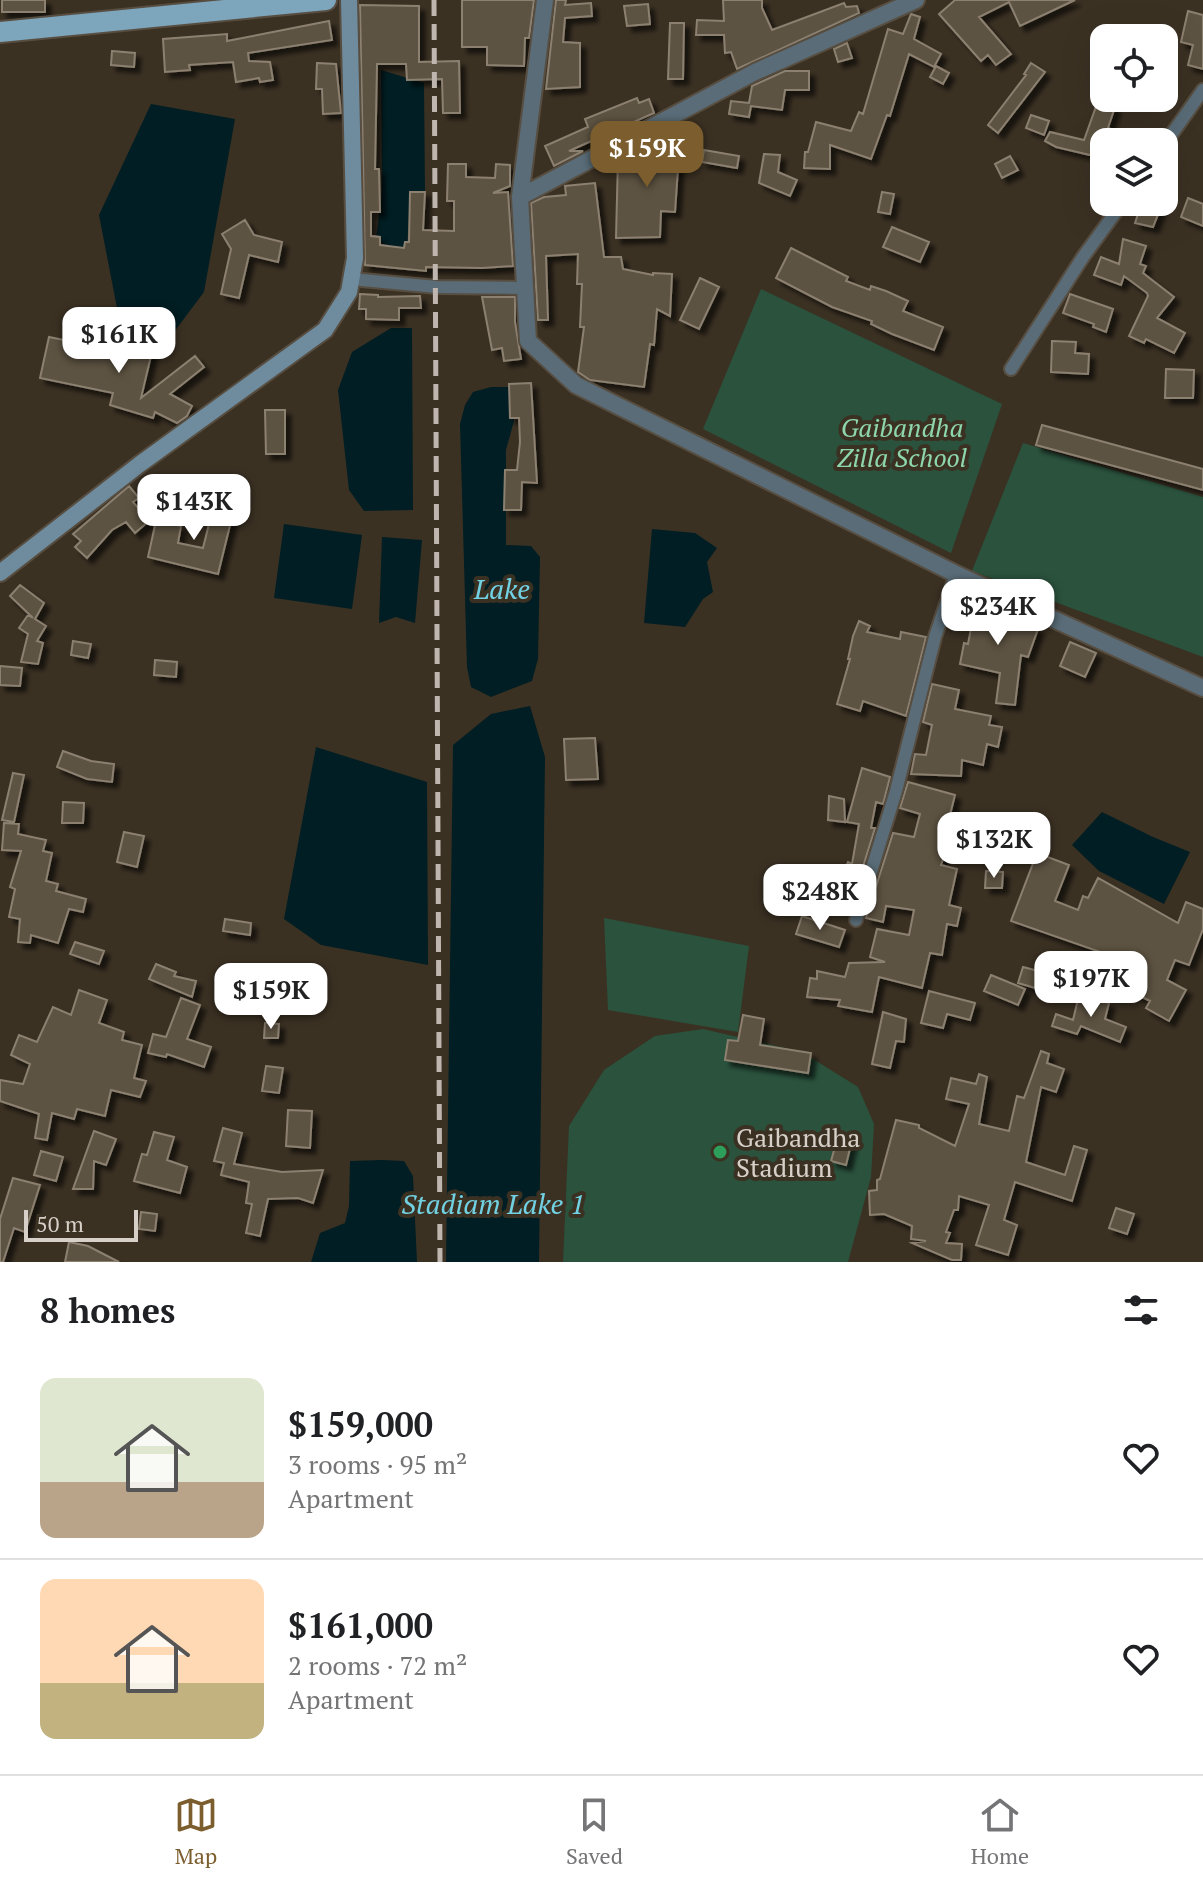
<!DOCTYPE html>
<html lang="en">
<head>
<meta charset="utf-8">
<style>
  body { margin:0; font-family:"PT Serif",serif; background:#f2f2f2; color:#202124; height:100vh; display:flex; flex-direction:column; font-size:30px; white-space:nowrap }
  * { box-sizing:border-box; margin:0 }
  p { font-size:26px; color:#757577 }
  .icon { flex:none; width:44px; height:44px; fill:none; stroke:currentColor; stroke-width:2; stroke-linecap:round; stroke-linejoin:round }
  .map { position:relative; height:1262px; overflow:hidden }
  .drawer { display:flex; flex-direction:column; background:#fff; flex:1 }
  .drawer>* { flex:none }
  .fabs { position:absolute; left:1090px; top:24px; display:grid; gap:16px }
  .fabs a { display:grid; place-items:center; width:88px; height:88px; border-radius:16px; background:#fff; box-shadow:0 8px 32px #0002; font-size:40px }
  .scale { position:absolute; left:24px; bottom:20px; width:114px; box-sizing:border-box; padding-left:8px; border:4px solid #d7d0c8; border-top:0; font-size:22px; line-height:28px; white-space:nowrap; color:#d7d0c8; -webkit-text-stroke:6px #3b3123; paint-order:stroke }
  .price { position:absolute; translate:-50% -68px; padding:0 18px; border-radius:16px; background:#fff; color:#222; font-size:26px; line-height:52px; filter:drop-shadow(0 2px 4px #0008) }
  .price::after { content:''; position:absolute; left:50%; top:48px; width:24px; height:18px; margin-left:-12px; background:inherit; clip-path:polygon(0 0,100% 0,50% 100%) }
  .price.selected { background:#7c5e2e; color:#fff }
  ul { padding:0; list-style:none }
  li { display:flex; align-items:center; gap:24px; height:200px; padding:0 40px }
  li+li { border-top:2px solid #e0e0e0 }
  li span { display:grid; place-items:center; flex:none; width:224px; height:160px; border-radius:16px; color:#555 }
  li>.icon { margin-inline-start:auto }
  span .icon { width:96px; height:96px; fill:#fffc; stroke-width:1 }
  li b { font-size:34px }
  h2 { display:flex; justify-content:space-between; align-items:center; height:96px; padding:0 40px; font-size:34px }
  .dock { display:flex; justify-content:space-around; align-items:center; height:112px; border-top:2px solid #e0e0e0; background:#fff; font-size:22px; color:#757577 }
  .dock a { display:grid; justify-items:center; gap:4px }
  .dock .selected { color:#7c5e2e }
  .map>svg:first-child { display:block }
  .green { fill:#2a523d }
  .water { fill:#001e23 }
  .building { fill:#5d5243; stroke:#8c8070; stroke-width:2; filter:url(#shadow) }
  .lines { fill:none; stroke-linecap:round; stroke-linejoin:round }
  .minor-casing { stroke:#574e41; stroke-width:16 }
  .tertiary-casing { stroke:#574e41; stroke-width:20 }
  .secondary-casing { stroke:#574e41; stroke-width:20 }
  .primary-casing { stroke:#574e41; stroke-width:24 }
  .minor { stroke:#596c77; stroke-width:12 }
  .tertiary { stroke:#596c77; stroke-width:16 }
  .secondary { stroke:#6e8c9e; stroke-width:16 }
  .primary { stroke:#7da5bc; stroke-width:20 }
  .rail { stroke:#bfb7af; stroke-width:5; stroke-dasharray:16 8; stroke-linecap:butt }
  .leisure-dot { fill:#2e9e5b; stroke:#3b3123; stroke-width:3 }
  .labels { text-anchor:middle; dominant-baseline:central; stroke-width:8; stroke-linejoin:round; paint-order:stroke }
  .park-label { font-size:26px; font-style:italic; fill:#8ed7ad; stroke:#3b3123 }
  .poi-label { font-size:26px; fill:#d7d0c8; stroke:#3b3123; text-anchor:start }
  .water-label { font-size:28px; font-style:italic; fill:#71d1e2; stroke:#3b3123 }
</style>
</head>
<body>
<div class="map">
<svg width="1203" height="1262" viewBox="0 0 1203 1262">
  <defs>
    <filter id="shadow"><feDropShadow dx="5.5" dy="5.5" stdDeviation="2" flood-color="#0009"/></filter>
  </defs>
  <rect width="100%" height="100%" fill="#3b3123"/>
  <path class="green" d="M761,289L1002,404L951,553L703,429Z
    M1023,443L1203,497V657L972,571Z
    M604,918L749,946L738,1032L608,1010Z
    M703,1029L802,1052L858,1087L874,1124L871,1177L848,1262H563L569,1126L604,1070L655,1036Z"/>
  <path class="water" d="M381,70L424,83L425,193H410L407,250L390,249L376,239L382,191Z
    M151,104L235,119L204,292L174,332L117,308L99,215Z
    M391,328H412L413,510L364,511L349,490L338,390L352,352Z
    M491,387H514V421L506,450V545L531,546L540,557L538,659L532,681L491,697L471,687L467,667L460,424L465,405L473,392Z
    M284,524L362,535L352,609L274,598Z
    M652,529L695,533L717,548L707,562L713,592L703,599L685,627L644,623Z
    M382,537L422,540L415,623L396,617L379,623Z
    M530,706L545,757L539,1262H446L453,745L491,714Z
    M316,747L427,782L428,965L321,945L284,919Z
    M1102,812L1153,837L1190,852L1164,904L1099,871L1072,845Z
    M382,1160L404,1161L413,1176L417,1262H311L320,1233L345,1223L349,1206L350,1161Z"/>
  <path class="building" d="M2,0H45V12H2Z
    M462,0H534L529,38H525L524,66L487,65V47H462Z
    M556,0H566L565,5L591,3L592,16L565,18L563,42L580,43V87L546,89Z
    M723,0H762V8L772,30L844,3L846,7L857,6L859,13L737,69L731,52L725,53L724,35H696L697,20L724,21Z
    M955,0H1075L1020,26L1009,2L979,17L1011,54L996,65L988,55L981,61L939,14Z
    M648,4L650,24L627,26L624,6Z
    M360,5L419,6V62L459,61L460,113H443L442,79L407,80L406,64H377L375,169H379L380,212H371V236L380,237V245L404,248L405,242H409L410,192H425L423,230L454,231V201H447L448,164H466V177L495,178L496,164L510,165V186L493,193L508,192L513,266L482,268L426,267V271L365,265Z
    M1188,11L1203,15V69L1188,65L1193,45L1181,42Z
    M911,14L920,17L914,39L941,54L934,67L909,54L890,116L887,115L871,159L830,145V169L804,168L805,152H808L816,122L851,131L859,112L863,114L888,29L903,34Z
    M329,21L332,40L248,53L249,61L270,62L273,80L260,82L259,78L236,82L233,62L189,65L190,70L165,72L163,39L227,34V41Z
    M670,23H684L683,79H668Z
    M847,43L852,58L838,62L834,49Z
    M112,51L135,53L134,67L111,65Z
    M317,63L336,64L341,113L323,114L322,89H316Z
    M1031,63L1045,72L998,133L988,125L1026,75L1024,74Z
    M936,66L949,73L943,84L930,77Z
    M785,71H809V90H785L782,110L751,106L749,117L729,114L731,101L749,103L752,86Z
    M637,98L639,103L649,99L654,113L569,151H583L554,166L545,146L588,127L585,119Z
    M1098,101L1115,107L1108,128L1141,142H1104V171L1091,168L1094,156L1056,147L1045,141L1050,132L1084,140Z
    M1031,115L1049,121L1044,135L1026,128Z
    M671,129H683L684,154H675H679L675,212L661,211L660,237L616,238L618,157L627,152L669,154L668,131Z
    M704,150L739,156L737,168L702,162Z
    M764,154L780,155L778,172L797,180L790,196L759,183Z
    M1010,156L1018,170L1002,178L995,164Z
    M595,183L604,257H621L623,269L653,275V273L672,274L670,316L657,309L654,345L650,344L644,387L590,380L578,372L584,327H580L582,284H577L578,254L546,256L548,320H538L531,203L544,197L566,195L565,186Z
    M882,192L894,194L890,214L878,212Z
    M1188,198L1203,204V226L1181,217Z
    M1142,202H1163L1153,227L1135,223Z
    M245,220L254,235L282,242L278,262L249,255L239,298L221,294L231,249L222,234Z
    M892,227L929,242L920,262L883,247Z
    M1123,239L1146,246L1140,264L1146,266L1143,273L1174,297L1157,318L1185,333L1174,353L1146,339L1144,343L1129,336L1148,296L1147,293L1124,276L1121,285L1094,275L1101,257L1119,264Z
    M791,248L848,277L846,281L870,290L871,286L886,291L908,301L903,311L943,327L934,350L892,334L871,324L872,321L832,307L776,278Z
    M700,278L719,287L699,329L680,320Z
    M360,294L378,295V297L420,296L421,308H399V320L366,319V309H359Z
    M1070,294L1113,309L1106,332L1093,327L1094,324L1063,313Z
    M482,297H515V322L521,359L504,361L502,348L492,350Z
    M126,336L155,339L141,398L195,356L204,367L170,394L192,406L187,416L177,423L155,412L153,418L110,405L113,393L40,378L49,337L122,352Z
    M1052,341L1076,342L1075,353L1089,354L1088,374L1051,372Z
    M1166,369L1194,370L1193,398H1165Z
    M531,383L537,483L522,482L521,510H504L505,470H517L520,442L519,418H510L509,384Z
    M265,410H285V454H266Z
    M1042,425L1203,469V490L1036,445Z
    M129,486L139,498L133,502L149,521L135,533L126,522L112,530L87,558L75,547L81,541L73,534Z
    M215,500L235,505L218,574L148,557L156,521L181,526L178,543L203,548Z
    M20,585L44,603L35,619L46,626L37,641L43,643L38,664L21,662L28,634L19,628L28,615L33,618L10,596Z
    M976,602L1000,606L1009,611L1007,617L1038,629L1028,657L1021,655L1015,705L996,703L1000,673L960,664L964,643L968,644Z
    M859,621L870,626L867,632L900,639L901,632L926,637L906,716L863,701L860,711L837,704L850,659H848L853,636Z
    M73,641L91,644L88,658L71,655Z
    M1070,642L1096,653L1085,677L1060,666Z
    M155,660L177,662L176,677L154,675Z
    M0,666L22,668L20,686L0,685Z
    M932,684L959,690L955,709L991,716L989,725L1002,727L998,747L987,744L983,765L962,760L961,776L911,774L915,754L926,755L932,725L923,722Z
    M595,738L598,779L566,780L564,739Z
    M63,751L91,761L114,764L112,782L87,779L57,767Z
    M862,768L890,777L883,804L876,802L871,828H875L857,886L841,878L848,862L852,864L859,824L847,822Z
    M13,773L24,775L14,822L2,820Z
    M908,782L955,795L948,823L956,825L941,865L957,869L949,905L961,908L957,926L947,924L942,955L930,953L922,988L879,977L872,1012L838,1006L840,1000L807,997L810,978L817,979V971L845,977L849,963L885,962L870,957L877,929L909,935L914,910L886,906L883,922L866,918L893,833L914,837L920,814L900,808Z
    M829,796L844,799L845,822L828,820Z
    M63,802L84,803L83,823H62Z
    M4,823L19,824L18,834L46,840L43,851L52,853L46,881L58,884L56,891L86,899L83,912L69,909L58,943L31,935L30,943L18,942L20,919L9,917L15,889L10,887L21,851L2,850Z
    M124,832L144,836L137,867L117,862Z
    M1037,853L1069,865L1055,901L1078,910L1083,896L1088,898L1098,878L1178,923L1186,902L1203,909V929L1189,965L1175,960L1167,980L1186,990L1169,1021L1146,1008L1150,1001L1132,992L1141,976L1109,963L1112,956L1011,921Z
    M986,871L1003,872L1002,888H985Z
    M802,916L845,930L839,947L796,934Z
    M225,919L251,923L250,935L223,931Z
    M75,942L104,951L99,964L70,954Z
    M156,964L176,972L174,976L196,981L192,997L149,979Z
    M1023,967L1046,973L1042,990L1018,983Z
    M991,975L1025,989L1018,1005L984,991Z
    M79,990L107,1000L99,1023L124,1032L122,1040L142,1045L134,1078L146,1081L140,1097L111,1090L105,1116L77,1109L74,1119L52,1113L47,1140L35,1138L39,1114L0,1101V1080L23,1084L30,1064L11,1055L19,1035L37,1042L53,1007L71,1015Z
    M929,991L975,1003L970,1020L947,1014L943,1028L921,1023Z
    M1079,995L1109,1003L1105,1019L1126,1027L1120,1042L1081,1026L1077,1034L1052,1026L1056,1014L1073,1020Z
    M181,998L200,1005L187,1039L211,1047L204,1067L167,1054L166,1057L148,1053L153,1034L166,1037Z
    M883,1012L906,1019L904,1042L896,1041L890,1068L872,1064Z
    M743,1015L764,1019L760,1045L811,1053L808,1073L725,1060L728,1040L738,1041Z
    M265,1023L279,1024L278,1038H264Z
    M1041,1051L1049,1054L1047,1063L1064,1069L1056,1092L1041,1087L1026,1162L1065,1175L1074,1146L1087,1150L1072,1201L1015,1182L1004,1220L1017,1225L1008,1255L976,1245L989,1205L959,1196L958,1210H954L946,1232L950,1233L946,1243L962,1244L961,1260H952L912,1243L926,1241L911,1239L912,1226L884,1214L870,1215L869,1191L877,1190V1180L880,1179L896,1120L919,1125V1128L955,1146L969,1104L946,1099L951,1078L976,1084L979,1074L987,1077L979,1124L1009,1131L1017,1096L1024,1098Z
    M266,1066L283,1068L279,1093L262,1091Z
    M288,1110L312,1111L310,1148L286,1146Z
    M223,1128L242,1133L234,1164L282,1172L323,1170L313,1203L298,1198L268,1199L260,1236L246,1233L252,1204L246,1203L249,1182L221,1175L224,1163L214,1161Z
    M94,1131L116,1139L106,1165L94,1161L93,1189H73Z
    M154,1132L174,1137L167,1160L187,1167L180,1193L134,1181L142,1154L147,1155Z
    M839,1133L853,1136L846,1165L831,1161Z
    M41,1151L63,1157L56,1181L34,1175Z
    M13,1178L40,1185L25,1232L14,1228L3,1262H0V1219Z
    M1116,1208L1134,1214L1127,1234L1109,1228Z
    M141,1212L157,1214L155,1231L139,1229Z
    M69,1242L88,1246L119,1262H65Z"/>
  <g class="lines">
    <defs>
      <path id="minor" d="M1164,145L1203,90
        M351,279L437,287L524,288
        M1011,369L1083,257L1123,202
        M856,920L896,791L935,637L956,574"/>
      <path id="tertiary" d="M545,0L520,197L528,341L576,385L956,574L1203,688
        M520,197L755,72L916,0"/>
      <path id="secondary" d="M0,573L140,464L325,330L349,292L355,258L349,0"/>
      <path id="primary" d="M0,32L326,0"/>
    </defs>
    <use href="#minor" class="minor-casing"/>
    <use href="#tertiary" class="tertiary-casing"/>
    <use href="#secondary" class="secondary-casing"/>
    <use href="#primary" class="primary-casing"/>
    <use href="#minor" class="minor"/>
    <use href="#tertiary" class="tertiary"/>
    <use href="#secondary" class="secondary"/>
    <use href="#primary" class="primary"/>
    <path class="rail" d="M434,0L440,1262"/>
  </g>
  <circle class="leisure-dot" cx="720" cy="1152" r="8"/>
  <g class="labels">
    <g class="park-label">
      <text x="902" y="427">Gaibandha<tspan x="902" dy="30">Zilla School</tspan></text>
    </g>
    <g class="poi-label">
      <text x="736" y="1137">Gaibandha<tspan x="736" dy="30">Stadium</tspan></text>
    </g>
    <g class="water-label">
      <text x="502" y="588">Lake</text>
      <text x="493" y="1203">Stadiam Lake 1</text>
    </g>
  </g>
</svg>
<div class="fabs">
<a><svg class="icon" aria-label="locate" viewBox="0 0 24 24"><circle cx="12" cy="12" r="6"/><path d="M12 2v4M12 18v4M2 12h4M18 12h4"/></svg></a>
<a><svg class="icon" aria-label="layers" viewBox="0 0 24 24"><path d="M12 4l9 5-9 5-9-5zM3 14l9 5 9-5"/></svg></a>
</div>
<div class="scale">50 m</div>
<b class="price selected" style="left:647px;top:189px">$159K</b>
<b class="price" style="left:119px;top:375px">$161K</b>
<b class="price" style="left:194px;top:542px">$143K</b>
<b class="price" style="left:998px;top:647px">$234K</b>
<b class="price" style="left:994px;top:880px">$132K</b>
<b class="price" style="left:820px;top:932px">$248K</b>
<b class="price" style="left:1091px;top:1019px">$197K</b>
<b class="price" style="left:271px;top:1031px">$159K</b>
</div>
<section class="drawer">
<h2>8 homes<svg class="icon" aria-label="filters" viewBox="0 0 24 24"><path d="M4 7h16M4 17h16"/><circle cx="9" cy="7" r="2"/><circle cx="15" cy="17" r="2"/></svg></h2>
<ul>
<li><span style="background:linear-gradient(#dfe7d0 65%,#b9a48a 0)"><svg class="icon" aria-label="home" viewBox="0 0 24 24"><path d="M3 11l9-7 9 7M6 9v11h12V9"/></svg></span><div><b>$159,000</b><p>3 rooms · 95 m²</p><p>Apartment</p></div><svg class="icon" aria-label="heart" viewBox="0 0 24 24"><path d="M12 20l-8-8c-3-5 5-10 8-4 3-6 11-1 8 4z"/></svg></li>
<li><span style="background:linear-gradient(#ffd9b3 65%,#c2b280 0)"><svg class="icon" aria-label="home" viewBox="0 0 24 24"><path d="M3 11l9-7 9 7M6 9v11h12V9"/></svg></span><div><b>$161,000</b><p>2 rooms · 72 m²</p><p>Apartment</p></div><svg class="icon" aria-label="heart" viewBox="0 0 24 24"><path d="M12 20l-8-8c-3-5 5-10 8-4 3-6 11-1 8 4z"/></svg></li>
</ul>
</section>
<nav class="dock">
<a class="selected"><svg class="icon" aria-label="map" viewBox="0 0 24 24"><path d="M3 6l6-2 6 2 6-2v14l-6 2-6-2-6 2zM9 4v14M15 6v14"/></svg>Map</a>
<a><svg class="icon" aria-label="saved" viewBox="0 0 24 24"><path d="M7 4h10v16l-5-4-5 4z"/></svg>Saved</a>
<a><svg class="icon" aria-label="home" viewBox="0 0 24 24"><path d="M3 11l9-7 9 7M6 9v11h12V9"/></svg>Home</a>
</nav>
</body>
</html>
